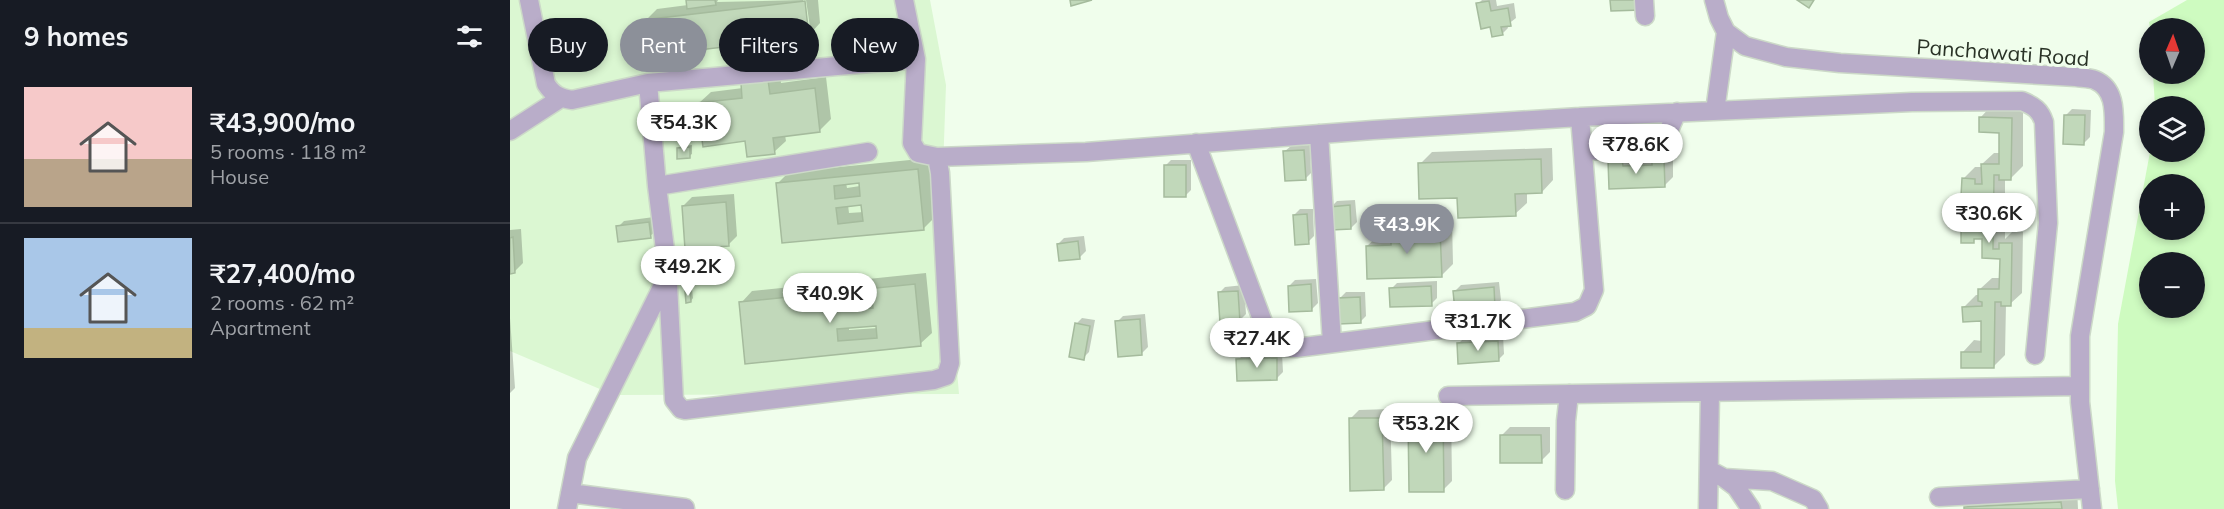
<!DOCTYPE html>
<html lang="en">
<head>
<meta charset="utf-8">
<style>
  body { margin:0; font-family:Mulish,sans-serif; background:#242831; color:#f1f3f6; height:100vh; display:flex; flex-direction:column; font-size:22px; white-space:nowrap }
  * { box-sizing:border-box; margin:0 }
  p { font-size:20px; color:#9ea1a6 }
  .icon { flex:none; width:33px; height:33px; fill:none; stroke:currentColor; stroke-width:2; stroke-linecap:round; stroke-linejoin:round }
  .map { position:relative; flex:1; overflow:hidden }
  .drawer { display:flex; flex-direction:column; background:#171b24; width:510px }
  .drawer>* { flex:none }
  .top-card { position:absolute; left:18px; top:18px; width:570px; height:54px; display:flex; gap:12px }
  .needle { width:39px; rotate:2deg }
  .buttons { position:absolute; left:1629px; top:18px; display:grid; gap:12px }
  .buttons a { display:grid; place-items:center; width:66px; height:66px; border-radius:50%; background:#171b24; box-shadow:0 3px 9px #0003; font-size:30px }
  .price { position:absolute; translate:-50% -51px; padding:0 14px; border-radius:21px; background:#fff; color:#222; font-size:20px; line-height:39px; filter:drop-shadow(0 2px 3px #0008) }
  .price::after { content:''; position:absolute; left:50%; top:36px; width:18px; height:14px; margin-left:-9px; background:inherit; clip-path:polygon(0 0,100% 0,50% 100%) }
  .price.current { background:#8c9099; color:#fff }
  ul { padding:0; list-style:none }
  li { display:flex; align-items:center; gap:18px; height:150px; padding:0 24px }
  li+li { border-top:2px solid #363941 }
  li span { display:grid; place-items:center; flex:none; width:168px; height:120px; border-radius:0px; color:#555 }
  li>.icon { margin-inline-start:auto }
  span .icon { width:72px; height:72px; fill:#fffc; stroke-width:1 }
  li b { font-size:26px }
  h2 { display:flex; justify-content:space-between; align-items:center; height:72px; padding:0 24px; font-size:26px }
  .chip { padding:0 21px; border-radius:27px; background:#171b24; box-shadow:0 3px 9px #0003; font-size:21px; line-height:54px }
  .chip.current { background:#8c9099; color:#fff }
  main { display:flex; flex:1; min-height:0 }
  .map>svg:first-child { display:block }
  .built { fill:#dbf7d2 }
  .green { fill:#cefbc0; fill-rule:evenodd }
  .shadow { fill:#0003; fill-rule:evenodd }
  .building { fill:#c1d8ba; stroke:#a5bb9d; stroke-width:1.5; fill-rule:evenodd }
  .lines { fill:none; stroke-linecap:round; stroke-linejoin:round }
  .minor-casing { stroke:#ccd9c8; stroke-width:21 }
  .minor { stroke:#b9adc9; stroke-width:18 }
  .labels { text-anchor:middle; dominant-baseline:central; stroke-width:6; stroke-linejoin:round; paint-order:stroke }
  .street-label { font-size:21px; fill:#293226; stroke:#f0feec }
</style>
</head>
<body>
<main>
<section class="drawer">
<h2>9 homes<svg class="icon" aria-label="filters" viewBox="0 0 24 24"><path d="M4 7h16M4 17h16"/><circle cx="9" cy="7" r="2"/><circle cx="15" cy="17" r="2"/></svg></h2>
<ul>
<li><span style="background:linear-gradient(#f6c9c9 60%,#b9a48a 0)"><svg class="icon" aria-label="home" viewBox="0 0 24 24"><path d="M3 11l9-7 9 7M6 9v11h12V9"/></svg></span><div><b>₹43,900/mo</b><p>5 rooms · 118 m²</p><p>House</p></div></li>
<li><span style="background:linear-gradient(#a9c7e8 75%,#c2b280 0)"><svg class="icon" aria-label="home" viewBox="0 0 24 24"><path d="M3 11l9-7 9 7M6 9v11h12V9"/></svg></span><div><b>₹27,400/mo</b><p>2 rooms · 62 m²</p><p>Apartment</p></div></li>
</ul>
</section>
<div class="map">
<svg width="1714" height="509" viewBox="0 0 1714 509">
  <rect width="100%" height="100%" fill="#f0feec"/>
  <path class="built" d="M0,0H420L436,85L432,197L449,394L104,395L0,351Z"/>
  <path class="green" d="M1677,0H1714V509H1608L1605,481L1608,324L1640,152H1684V106H1645L1643,74H1684V28H1640L1639,22ZM1640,184H1684V230H1640ZM1640,262H1684V308H1640Z"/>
  <path class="shadow" d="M177,0H208L207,2L293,0L297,27H300L296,0H308L310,23L299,35L135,21L147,9L178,5Z
    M972,0H986L987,6L1004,3L1006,18L997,25L998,28L992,34L981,25L968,4Z
    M270,69L271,83L316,77L321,119L309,131L275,135L276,141L264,152L236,140L189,103L201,92L233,88L232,84L244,72Z
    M1482,105L1513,106V166L1501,178H1495V239L1503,231L1513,232L1512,293L1500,304H1496L1495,355L1483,367L1453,352L1464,340L1472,341L1473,320L1454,307L1466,295H1470V289L1482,278H1491L1492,257H1473V237H1467L1463,241L1453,226L1465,214H1473V194L1453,179L1465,167H1472V164L1484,153H1490L1491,131L1471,117ZM1485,210V234H1482V213Z
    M1562,109L1581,110L1580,137L1574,143L1556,115Z
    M182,145V154L179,156L168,148L171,146Z
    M800,145L801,173L795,179L775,151L781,146Z
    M1042,148L1043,180L1032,192L1017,193V203L1005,214L949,196L910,164L922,152Z
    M1163,150V177L1154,186L1100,161L1109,152Z
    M420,158L426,216L414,228L273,242L267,184L279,172ZM350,182V186L337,188L336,183ZM353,203L354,212L339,213L338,205Z
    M661,160H681V190L675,196L655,166Z
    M224,194L227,236L218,245L173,206L182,197Z
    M845,200L847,222L841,228L821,207L827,201Z
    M790,209H803L804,236L798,242L784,215Z
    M924,210V220H942L943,264L931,276L857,246L869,235L889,234L888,223L900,211Z
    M144,217L146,231L140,236L108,227L114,221Z
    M11,229L13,263L4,272H0V230Z
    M574,236L576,251L570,257L548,244L554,238Z
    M416,273L422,333L410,344L237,362L231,303L242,291ZM368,324V328L339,330V327Z
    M806,279L808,303L802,309L779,286L785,280Z
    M927,281V298L921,304L881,289L887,283Z
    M989,282L991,300L985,306L945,291L951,285Z
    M734,285L736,314L730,320L709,293L715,287Z
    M179,289H182L183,298L181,301L177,292Z
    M836,292H855L856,316L850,322L830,298Z
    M635,314L638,347L632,353L607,322L613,316Z
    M0,318L5,388L0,393Z
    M572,318L585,320L579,352L573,358L566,324Z
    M993,335L994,354L988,360L948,344L954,338Z
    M772,353L773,372L767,378L728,360L734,354Z
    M908,408H941L942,481L933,490L899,417Z
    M880,409L882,480L873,489L840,419L849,410Z
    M1000,427H1040V452L1031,461L991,436Z
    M1567,487L1568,509H1455L1471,492Z"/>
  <path class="building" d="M176,0H205L206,5L177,9Z
    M560,0H582L561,6Z
    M1100,0H1132V10L1101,11Z
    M1287,0H1304L1299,8Z
    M295,1L299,37L138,56L133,20Z
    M979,1L981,11L998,8L1001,26L991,27L993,35L982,37L980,27L971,29L966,3Z
    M258,80L260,94L305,88L310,132L263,138L265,154L237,157L235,141L193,147L187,103L232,98L231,84Z
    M1554,115H1575L1574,145L1553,144Z
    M1469,117L1502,118L1501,180H1489V175H1484L1483,249H1489V243H1502L1501,306H1491V302H1485L1484,368H1451V352H1471V321L1453,322L1452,307L1472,306V302L1468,301V289H1489L1490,259L1472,258V239H1464V243H1451V225H1472V196H1451L1452,178L1465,179V184H1472L1471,164H1489V133L1469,132Z
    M180,147V158L167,159V148Z
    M794,150L796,180L775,181L773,151Z
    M1031,159L1032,193L1005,194L1006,216L948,218L947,198L909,199L908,163Z
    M1142,159H1154L1155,187L1099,189L1098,160H1112L1113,166L1142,165Z
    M654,165H676V197H654Z
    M408,169L414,230L272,243L266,183ZM349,183L350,196L325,199L324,186ZM351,205L353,221L328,224L326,208Z
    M216,202L219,246L175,249L172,206Z
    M840,205L841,229L821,230L819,207Z
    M797,214L799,244L785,245L783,215Z
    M913,221V231H930L932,277L857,279L856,246L881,245V240H887V222Z
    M139,222L141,238L108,242L106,226Z
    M3,237L5,273L0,274V238Z
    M568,241L570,259L549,261L547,244Z
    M405,284L411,346L235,364L229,302ZM362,297L363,308L325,311L324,301ZM366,326L367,338L328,341L327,329Z
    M801,284L802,311L779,312L778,286Z
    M921,286L922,306L880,307L879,288Z
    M984,287L985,308L945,311L943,291Z
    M175,291H180L181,302L176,303Z
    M728,291L730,322L710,323L708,292Z
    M850,297L851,323L829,324L828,298Z
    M630,319L632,355L608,357L605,321Z
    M565,323L580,326L574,360L559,357Z
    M988,341L989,361L948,364L947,343Z
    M767,358V380L727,381L726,359Z
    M933,416L934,492H899L898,417Z
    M839,418H872L874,490L840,491Z
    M990,435H1031L1032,463H990Z
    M1551,502L1552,509H1454V507Z"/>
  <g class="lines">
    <defs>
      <path id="minor" d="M19,0L36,84C43,95 50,98 62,100L138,83L406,59L402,143L408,153L427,157L576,152L863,130L1070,117L1402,102L1512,101C1524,106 1530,110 1534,122L1538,223L1525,355
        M394,0L406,59
        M1134,0L1135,16
        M1204,0L1209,18L1216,32L1235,46L1276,57L1330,63L1566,77C1572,78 1580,78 1585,80C1606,89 1604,113 1604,132L1570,336V402L1582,509
        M138,83L147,186L157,265L164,400L171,409L175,410L424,380L436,376L440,363L430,173L427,157
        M1205,111L1216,32
        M0,131L51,98
        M809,134L822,343
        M686,143L759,338L770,347L786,348L1065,312L1077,306L1084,290L1070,117
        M1073,151L1151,148L1167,112
        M147,186L358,152
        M938,396L1570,386
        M1199,470L1214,478L1262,481L1303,499L1309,509
        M1214,478L1226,487L1241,509
        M1055,490L1056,421L1059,394
        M60,493L175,508
        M1429,497L1580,489
        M57,509L67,458L157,277
        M1198,509L1200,392"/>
    </defs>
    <use href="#minor" class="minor-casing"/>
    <use href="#minor" class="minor"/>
  </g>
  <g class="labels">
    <g class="street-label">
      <text transform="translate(1493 52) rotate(4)">Panchawati Road</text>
    </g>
  </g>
</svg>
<div class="buttons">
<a><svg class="needle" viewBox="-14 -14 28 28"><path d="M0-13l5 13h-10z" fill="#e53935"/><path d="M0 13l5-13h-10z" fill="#9ea1a6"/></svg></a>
<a><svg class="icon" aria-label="layers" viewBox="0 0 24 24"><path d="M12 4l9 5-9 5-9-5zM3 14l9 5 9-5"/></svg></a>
<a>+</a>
<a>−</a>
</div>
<b class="price" style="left:174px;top:153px">₹54.3K</b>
<b class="price" style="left:1126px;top:175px">₹78.6K</b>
<b class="price" style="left:1479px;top:244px">₹30.6K</b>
<b class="price current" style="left:897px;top:255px">₹43.9K</b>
<b class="price" style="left:178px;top:297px">₹49.2K</b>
<b class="price" style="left:320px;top:324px">₹40.9K</b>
<b class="price" style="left:968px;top:352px">₹31.7K</b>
<b class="price" style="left:747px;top:369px">₹27.4K</b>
<b class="price" style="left:916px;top:454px">₹53.2K</b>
<div class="top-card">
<a class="chip">Buy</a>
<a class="chip current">Rent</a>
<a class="chip">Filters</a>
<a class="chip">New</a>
</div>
</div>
</main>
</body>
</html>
